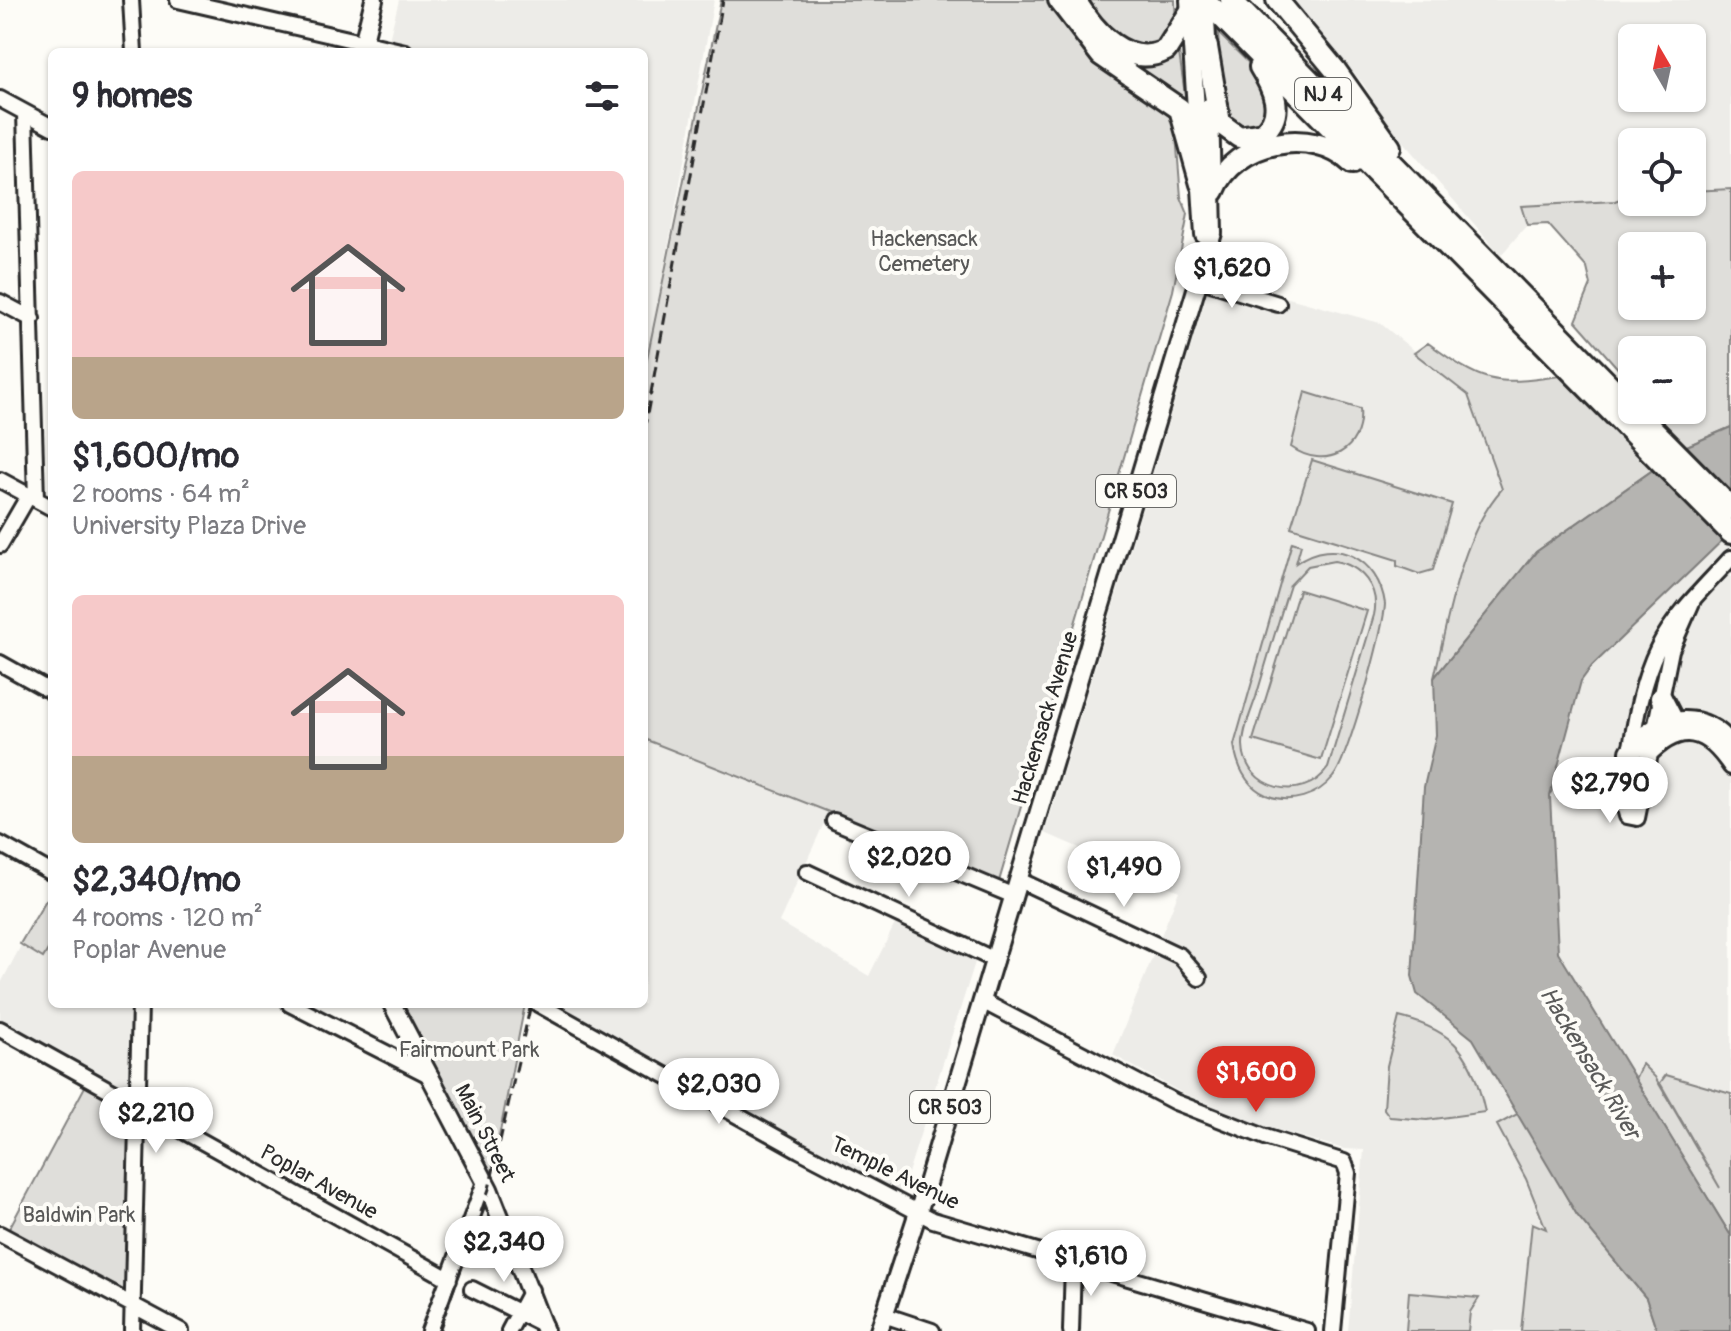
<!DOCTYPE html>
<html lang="en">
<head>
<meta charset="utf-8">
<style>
  body { margin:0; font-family:Pangolin,sans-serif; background:#f2f2f3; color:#2b2b33; height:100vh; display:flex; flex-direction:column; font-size:30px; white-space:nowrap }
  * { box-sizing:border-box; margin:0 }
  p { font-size:26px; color:#7c7c81 }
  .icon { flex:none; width:44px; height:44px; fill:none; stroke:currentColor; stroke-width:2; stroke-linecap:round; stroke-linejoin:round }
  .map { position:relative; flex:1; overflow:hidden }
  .details { position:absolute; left:48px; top:48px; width:600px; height:960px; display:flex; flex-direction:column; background:#fff; border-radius:12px; box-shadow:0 2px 6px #0004 }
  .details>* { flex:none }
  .needle { width:52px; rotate:351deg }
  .controls { position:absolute; left:1618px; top:24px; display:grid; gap:16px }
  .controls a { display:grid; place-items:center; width:88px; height:88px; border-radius:12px; background:#fff; box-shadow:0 2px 6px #0004; font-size:40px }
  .price { position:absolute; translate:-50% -68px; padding:0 18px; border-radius:28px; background:#fff; color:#222; font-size:26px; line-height:52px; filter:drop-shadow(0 2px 4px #0008) }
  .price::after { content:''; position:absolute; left:50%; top:48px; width:24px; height:18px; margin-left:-12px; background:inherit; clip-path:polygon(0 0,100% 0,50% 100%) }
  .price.active { background:#d93025; color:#fff }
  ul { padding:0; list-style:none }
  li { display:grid; align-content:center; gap:16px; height:424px; padding:0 24px }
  li span { display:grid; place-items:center; height:248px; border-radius:12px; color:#555 }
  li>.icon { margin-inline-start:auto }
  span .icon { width:144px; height:144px; fill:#fffc; stroke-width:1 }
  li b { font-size:34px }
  h2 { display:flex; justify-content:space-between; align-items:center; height:96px; padding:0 24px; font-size:34px }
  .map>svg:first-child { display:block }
  .built { fill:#edece8; fill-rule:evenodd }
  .green { fill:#dfdeda; stroke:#858482; stroke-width:2; fill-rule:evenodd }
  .water { fill:#b5b4b1; stroke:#7e7d7b; stroke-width:2 }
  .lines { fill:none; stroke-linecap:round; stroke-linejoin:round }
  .minor-casing { stroke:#2b2b2b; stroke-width:20 }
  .major-casing { stroke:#2b2b2b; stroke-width:22 }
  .highway-casing { stroke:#2b2b2b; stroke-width:26 }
  .minor { stroke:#fdfcf7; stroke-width:14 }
  .major { stroke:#fdfcf7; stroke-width:16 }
  .highway { stroke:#fdfcf7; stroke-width:20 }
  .rail { stroke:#2b2b2b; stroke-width:3; stroke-dasharray:12 6; stroke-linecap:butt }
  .labels { text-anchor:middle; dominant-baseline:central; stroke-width:8; stroke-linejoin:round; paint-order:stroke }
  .shield { fill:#fdfcf7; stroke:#6a6a68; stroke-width:2 }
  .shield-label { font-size:20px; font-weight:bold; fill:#2b2b2b }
  .park-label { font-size:22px; fill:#585857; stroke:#fdfcf7 }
  .street-label { font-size:22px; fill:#2b2b2b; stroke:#fdfcf7 }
  .water-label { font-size:24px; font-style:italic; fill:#5b5b5a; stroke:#fdfcf7 }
</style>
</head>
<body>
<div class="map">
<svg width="1731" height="1331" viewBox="0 0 1731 1331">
  <rect width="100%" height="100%" fill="#fdfcf7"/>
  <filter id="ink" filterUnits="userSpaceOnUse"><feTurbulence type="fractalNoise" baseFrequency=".0125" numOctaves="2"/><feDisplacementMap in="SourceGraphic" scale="16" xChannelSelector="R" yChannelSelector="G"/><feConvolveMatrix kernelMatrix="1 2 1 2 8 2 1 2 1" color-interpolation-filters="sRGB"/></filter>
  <g filter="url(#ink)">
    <path class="built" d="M399,0H714L644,377V52H386Z
      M1294,0H1731V214L1527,225L1501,255L1385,121L1364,85ZM1632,38H1692V98H1632ZM1632,142H1692V202H1632Z
      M1212,277L1380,323L1468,395L1502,490L1491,501L1463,563L1434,678L1436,735L1424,787L1412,976L1558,952L1550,796L1581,681L1592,666L1731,532V1331H1348L1364,1150L1344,1149L1264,1126L1182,1093L1113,1055L1179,891L1045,833Z
      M644,739L829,812L779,922L869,976L898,918L977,956L900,1198L538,1004H644Z
      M52,887V1004H140L138,1106L0,1029V985Z"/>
    <path class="green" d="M721,0H1052C1075,55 1125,81 1174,110L1181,197L1188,214L1173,291L997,888L829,812L644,739V373Z
      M1084,0H1175L1176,28L1152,48L1119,40Z
      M1218,33L1259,73L1272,101C1262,123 1256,130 1232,124L1223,109Z
      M1179,53L1187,108L1119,61L1167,58Z
      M1731,189V427L1687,446L1536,552L1434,678C1448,620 1461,534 1502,489L1468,395L1414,353L1428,343C1483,383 1492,386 1560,376L1598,410L1629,381L1576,321L1591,285L1587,268L1548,224L1527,225L1521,206L1615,201L1632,194V202H1692V191ZM1632,246H1692V306H1632ZM1632,350H1692V410H1632Z
      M1305,392L1360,409C1364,451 1325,471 1291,447Z
      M1312,460L1452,504L1433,570L1419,574L1397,566V560L1291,527Z
      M1292,542L1301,545L1296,563C1335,535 1379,559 1385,604C1384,630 1348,759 1333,777C1318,796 1290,805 1266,795C1246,786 1237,765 1234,745ZM1334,561C1361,565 1380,588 1374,615L1328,768C1303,804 1244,790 1243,745C1243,729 1251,712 1256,697C1267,660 1278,622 1290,585L1308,566Z
      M1299,590L1367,611L1321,760L1253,740Z
      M46,900L52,904C52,920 46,933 49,948L43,958L20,944Z
      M392,1004H525L489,1188Z
      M1399,1017C1458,1031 1472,1056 1485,1112L1427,1120L1390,1117L1384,1109L1387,1066Z
      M1642,1064L1655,1077L1720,1188L1660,1083L1666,1075L1731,1094V1236L1635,1079Z
      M89,1079L138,1106L132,1304L3,1240Z
      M1519,1113L1577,1215L1646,1298L1657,1331H1521L1532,1223L1546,1229L1526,1179L1497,1125Z
      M1409,1292L1479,1298L1470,1312L1468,1331H1406Z"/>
    <path class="water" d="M1731,427V532L1592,666L1581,681L1550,796L1558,952L1731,1236V1331H1657L1646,1298L1577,1215L1473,1039L1417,994L1412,976L1424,787L1436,735L1434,678L1536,552L1687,446Z"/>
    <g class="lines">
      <defs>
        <path id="minor" d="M131,0L134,52
          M178,0L405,52
          M0,99L52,127
          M25,113L36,499
          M1198,279L1278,304
          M0,302L32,319
          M0,480L52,508
          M0,545L29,495
          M1693,600L1671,650L1637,818L1627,816L1622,797C1632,750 1636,692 1658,648C1675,614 1706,586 1731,558
          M0,663L52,692
          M1648,756C1681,722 1706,729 1731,767
          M834,821L1014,896
          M0,844L52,873
          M807,872L995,960
          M1019,880L1180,956L1199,978
          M982,1001L1175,1102L1265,1137L1344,1162L1348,1173L1333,1331
          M290,1004L431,1076
          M538,1004L799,1150L933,1220L1307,1331
          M0,1029L449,1279
          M0,1234L181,1331
          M472,1289L544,1325
          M884,1315L932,1331
          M132,1331L140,1004
          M429,1331L485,1182
          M509,1331L531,1290
          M1071,1331L1073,1264"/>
        <path id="major" d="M1189,0L1204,235
          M1205,0L1208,58
          M361,52L374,0
          M392,1004L489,1189L545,1331
          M879,1331L922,1200L1213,233L1210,106"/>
        <path id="highway" d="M1059,0L1101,55L1180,109L1201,184
          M1075,0C1094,31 1127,70 1166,50L1190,12
          M1205,0L1731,533
          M1231,0L1632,408
          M1277,0L1336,71L1390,147
          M1207,47L1220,123L1239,137L1263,133C1286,113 1273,88 1260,67
          M1214,191C1234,140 1313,126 1352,163
          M1634,410L1731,508
          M1661,698L1674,723
          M1631,752C1655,717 1705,709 1731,748"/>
      </defs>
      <use href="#minor" class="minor-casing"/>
      <use href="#major" class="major-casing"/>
      <use href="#highway" class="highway-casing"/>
      <use href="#minor" class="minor"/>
      <use href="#major" class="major"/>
      <use href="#highway" class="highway"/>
      <path class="rail" d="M644,431L723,0
        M439,1331L489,1189L531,1004"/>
    </g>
  </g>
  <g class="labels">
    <g class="shield">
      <rect x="1295" y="78" width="56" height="32" rx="6"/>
      <rect x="1096" y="475" width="80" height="32" rx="6"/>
      <rect x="910" y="1091" width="80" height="32" rx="6"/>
    </g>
    <g class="shield-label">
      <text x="1323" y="94">NJ 4</text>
      <text x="1136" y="491">CR 503</text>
      <text x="950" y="1107">CR 503</text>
    </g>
    <g class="park-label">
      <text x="924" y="239">Hackensack<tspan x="924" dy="25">Cemetery</tspan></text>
      <text x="469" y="1050">Fairmount Park</text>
      <text x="79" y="1215">Baldwin Park</text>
    </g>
    <g class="street-label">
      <text transform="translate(1045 718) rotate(-73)">Hackensack Avenue</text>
      <text transform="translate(485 1133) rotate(63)">Main Street</text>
      <text transform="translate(895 1173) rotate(26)">Temple Avenue</text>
      <text transform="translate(319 1182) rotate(29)">Poplar Avenue</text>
    </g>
    <g class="water-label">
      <text transform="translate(1590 1063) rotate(59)">Hackensack River</text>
    </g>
  </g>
</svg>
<div class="controls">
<a><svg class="needle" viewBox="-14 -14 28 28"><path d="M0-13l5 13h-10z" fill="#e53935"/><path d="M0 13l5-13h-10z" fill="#7c7c81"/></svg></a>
<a><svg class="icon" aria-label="locate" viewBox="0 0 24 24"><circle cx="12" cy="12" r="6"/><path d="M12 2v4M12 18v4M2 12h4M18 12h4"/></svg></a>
<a>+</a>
<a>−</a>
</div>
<b class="price" style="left:1232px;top:310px">$1,620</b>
<b class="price" style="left:1610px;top:825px">$2,790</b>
<b class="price" style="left:909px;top:899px">$2,020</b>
<b class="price" style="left:1124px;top:909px">$1,490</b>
<b class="price active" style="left:1256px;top:1114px">$1,600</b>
<b class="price" style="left:719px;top:1126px">$2,030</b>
<b class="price" style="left:156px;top:1155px">$2,210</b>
<b class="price" style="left:504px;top:1284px">$2,340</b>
<b class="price" style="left:1091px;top:1298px">$1,610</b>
<section class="details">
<h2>9 homes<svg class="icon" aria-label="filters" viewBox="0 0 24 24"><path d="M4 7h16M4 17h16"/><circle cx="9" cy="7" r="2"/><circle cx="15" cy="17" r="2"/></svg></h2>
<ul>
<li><span style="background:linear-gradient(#f6c9c9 75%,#b9a48a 0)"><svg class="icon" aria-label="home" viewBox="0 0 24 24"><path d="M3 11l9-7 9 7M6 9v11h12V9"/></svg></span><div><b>$1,600/mo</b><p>2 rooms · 64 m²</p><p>University Plaza Drive</p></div></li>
<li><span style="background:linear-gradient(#f6c9c9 65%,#b9a48a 0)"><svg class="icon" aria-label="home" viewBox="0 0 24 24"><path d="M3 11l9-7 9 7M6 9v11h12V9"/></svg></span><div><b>$2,340/mo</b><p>4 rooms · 120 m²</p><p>Poplar Avenue</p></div></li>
</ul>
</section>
</div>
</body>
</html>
